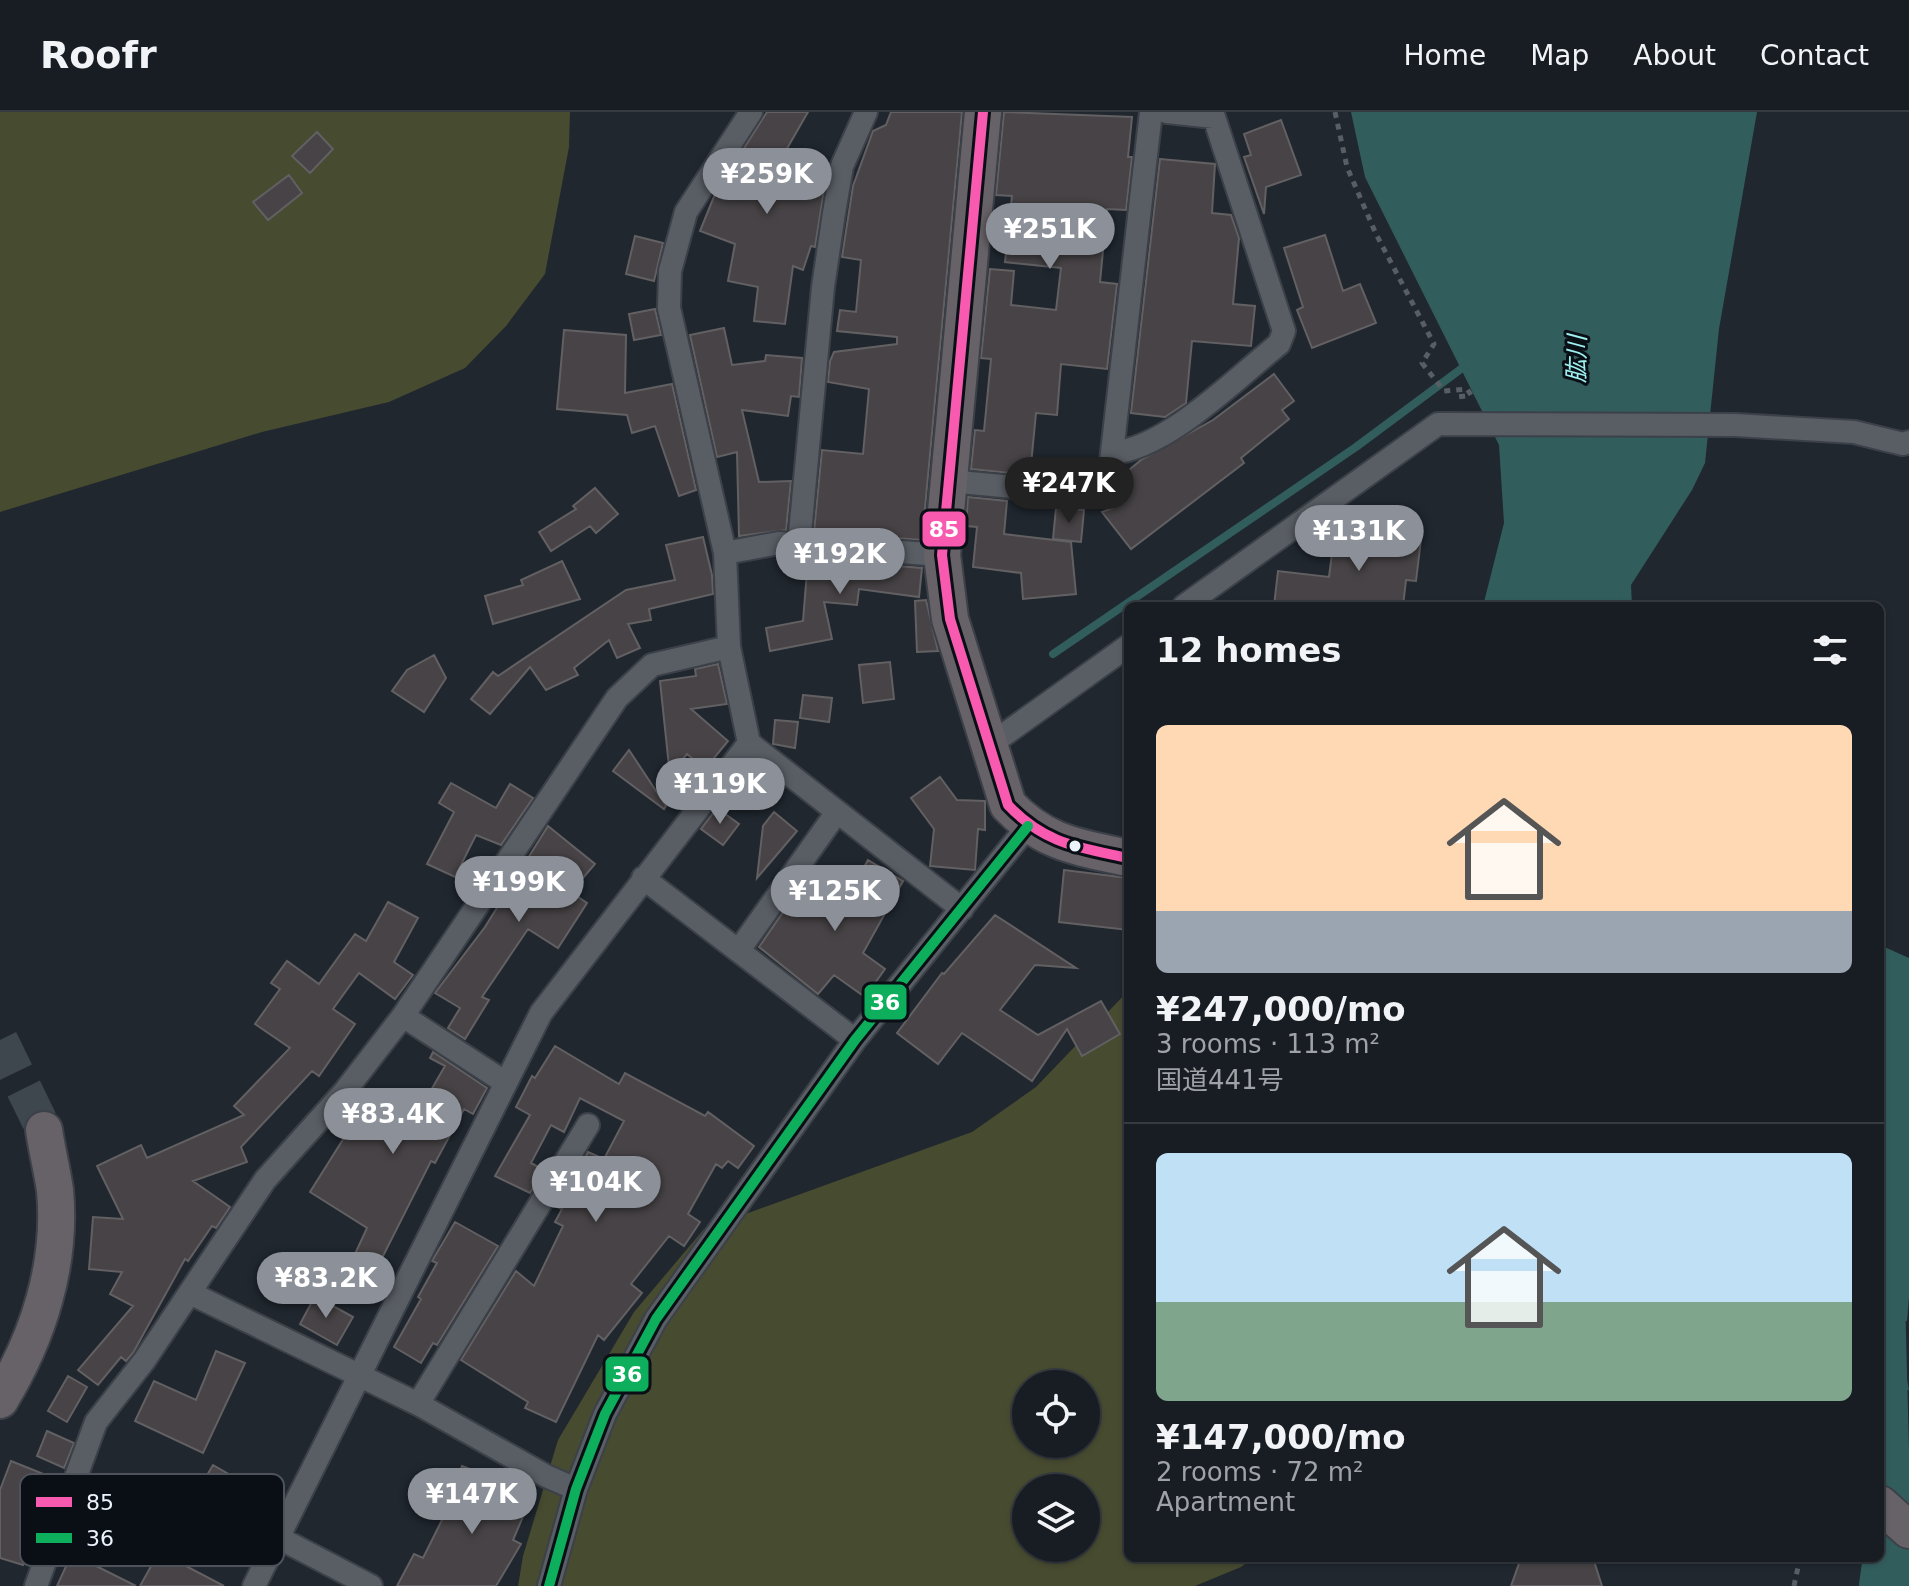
<!DOCTYPE html>
<html lang="en">
<head>
<meta charset="utf-8">
<style>
  body { margin:0; font-family:"DejaVu Sans","Noto Sans JP",sans-serif; background:#252a30; color:#f1f3f6; height:100vh; display:flex; flex-direction:column; font-size:30px; white-space:nowrap }
  * { box-sizing:border-box; margin:0 }
  p { font-size:26px; color:#9fa2a6 }
  .icon { flex:none; width:44px; height:44px; fill:none; stroke:currentColor; stroke-width:2; stroke-linecap:round; stroke-linejoin:round }
  .map { position:relative; flex:1; overflow:hidden }
  .side { position:absolute; left:1124px; top:490px; width:760px; height:960px; display:flex; flex-direction:column; background:#181d23; border-radius:12px; box-shadow:0 2px 6px #0004,0 0 0 2px #363b41 }
  .side>* { flex:none }
  .controls { position:absolute; left:1012px; top:1258px; display:grid; gap:16px }
  .controls a { display:grid; place-items:center; width:88px; height:88px; border-radius:50%; background:#181d23; box-shadow:0 2px 6px #0004,0 0 0 2px #363b41; font-size:40px }
  .price { position:absolute; translate:-50% -68px; padding:0 18px; border-radius:28px; background:#8c9099; color:#fff; font-size:26px; line-height:52px; filter:drop-shadow(0 2px 4px #0008) }
  .price::after { content:''; position:absolute; left:50%; top:48px; width:24px; height:18px; margin-left:-12px; background:inherit; clip-path:polygon(0 0,100% 0,50% 100%) }
  .price.on { background:#222; color:#fff }
  ul { padding:0; list-style:none }
  li { display:grid; align-content:center; gap:16px; height:424px; padding:0 32px }
  li+li { border-top:2px solid #363b41 }
  li span { display:grid; place-items:center; height:248px; border-radius:12px; color:#555 }
  li>.icon { margin-inline-start:auto }
  span .icon { width:144px; height:144px; fill:#fffc; stroke-width:1 }
  li b { font-size:34px }
  h2 { display:flex; justify-content:space-between; align-items:center; height:96px; padding:0 32px; font-size:34px }
  header { display:flex; align-items:center; gap:48px; box-sizing:border-box; height:112px; padding:0 40px; background:#181d23; border-bottom:2px solid #363b41 }
  header strong { font-size:38px }
  nav { display:flex; gap:44px; margin-inline-start:auto; font-size:28px }
  .map>svg:first-child { display:block }
  .forest { fill:#474b30; fill-rule:evenodd }
  .water { fill:#325d5d }
  .lines { fill:none; stroke-linecap:round; stroke-linejoin:round }
  .stream { stroke:#325d5d; stroke-width:8 }
  .river { stroke:#325d5d; stroke-width:50 }
  .building { fill:#474346; stroke:#626062; stroke-width:2 }
  .trunk-tunnel { stroke:#3e464e; stroke-width:36; stroke-dasharray:36 18; stroke-linecap:butt }
  .minor-casing { stroke:#3c4149; stroke-width:26 }
  .trunk-casing { stroke:#3c4149; stroke-width:40 }
  .path { stroke:#575e65; stroke-width:5; stroke-dasharray:6 6; stroke-linecap:butt }
  .minor { stroke:#595e65; stroke-width:22 }
  .trunk { stroke:#676267; stroke-width:36 }
  .bus-1-casing { stroke:#0a0f16; stroke-width:16 }
  .bus-2-casing { stroke:#0a0f16; stroke-width:16 }
  .bus-1 { stroke:#f75aaf; stroke-width:10 }
  .bus-2 { stroke:#0daf5c; stroke-width:10 }
  .bus-dot { fill:#ebf3fd; stroke:#0a0f16; stroke-width:3 }
  .labels { text-anchor:middle; dominant-baseline:central; stroke-width:6; stroke-linejoin:round; paint-order:stroke }
  .water-label { font-size:24px; font-style:italic; fill:#9ef1f1; stroke:#0a0f16 }
  .key { fill:#0a0f16; stroke:#4e535b; stroke-width:2 }
  .key-label { font-size:22px; fill:#ebf3fd }
  .line-badge { stroke:#0a0f16; stroke-width:3 }
  .badge-label { font-size:22px; text-anchor:middle; font-weight:bold; fill:#fff }
</style>
</head>
<body>
<header>
<strong>Roofr</strong>
<nav><a>Home</a><a>Map</a><a>About</a><a>Contact</a></nav>
</header>
<div class="map">
<svg width="1909" height="1474" viewBox="0 0 1909 1474">
  <rect width="100%" height="100%" fill="#20272f"/>
  <path class="forest" d="M0,0H570L569,35L545,162L506,214L465,256L389,290L262,320L0,400Z
    M1128,879V1446H1253L1241,1455L1195,1474H518L523,1444L558,1328L634,1200L704,1117L972,1020L1036,975ZM1026,1272H1086V1332H1026ZM1026,1376H1086V1436H1026Z"/>
  <path class="water" d="M1351,0H1757L1719,217L1705,351L1692,378L1631,473L1632,494H1483L1504,411L1499,333L1365,65Z
    M1880,833L1909,846V1185L1907,1209H1895L1909,1278L1880,1276Z"/>
  <g class="lines">
    <path class="stream" d="M1053,542L1356,335L1469,251"/>
    <path class="river" d="M1880,1184L1887,1452L1884,1474"/>
  </g>
  <path class="building" d="M767,0H808L777,54L825,72L815,135L811,134L803,158L793,154L785,212L754,209L758,175L728,169L735,132L700,119L715,82Z
    M891,0H962L922,428L814,420L822,338L863,342L869,277L828,270L830,249L834,240L897,232V225L837,219L840,198L856,200L861,148L842,145L853,74L873,19L886,13Z
    M1004,0L1132,5L1128,45H1132L1126,98L1107,97L1100,170L1117,172L1107,257L1061,252L1057,303L1036,301L1030,363L971,357L975,318L984,319L991,247L981,246L990,157L1014,159L1011,193L1056,198L1061,156L1005,150L1012,84L996,83Z
    M1281,8L1301,63L1266,75L1264,102L1244,45L1251,43L1244,22Z
    M317,20L333,37L310,61L292,44Z
    M1160,47L1215,52L1212,101L1231,103L1239,126L1233,192L1255,194L1251,234L1192,229L1186,291L1165,305L1131,301Z
    M289,63L302,81L268,108L253,90Z
    M1325,123L1343,179L1360,172L1376,211L1312,236L1297,198L1303,195L1284,136Z
    M635,124L663,131L654,169L626,162Z
    M655,197L661,223L634,228L629,202Z
    M724,216L732,253L765,249L766,243L802,246L799,285L791,284L788,304L742,298L759,370L791,369L786,418L739,424L737,340L717,345L690,223Z
    M564,218L626,223L625,281L672,272L696,378L679,384L655,314L632,321L627,303L557,297Z
    M1274,262L1294,289L1282,298L1289,307L1241,346L1244,351L1131,437L1102,400L1113,396L1132,376L1124,362L1141,348L1213,308Z
    M595,376L618,402L596,421L590,414L551,439L539,420L576,397L573,394Z
    M968,385L1007,389L1004,422L1071,430L1076,482L1023,487L1021,461L973,455L977,415L966,414Z
    M1056,396L1084,398L1081,430L1053,427Z
    M1359,412L1422,419L1416,469L1406,468L1403,494H1274L1278,459L1329,465L1333,434L1356,436Z
    M703,425L712,463L713,482L649,497L651,508L628,512L640,536L617,546L609,528L574,556L578,563L546,578L530,555L490,602L471,587L493,560L498,564L626,478L675,468L666,433Z
    M808,447L922,456L919,485L859,477L857,493L824,490L832,527L770,539L766,516L803,509Z
    M562,449L580,487L493,512L485,484L523,473L521,468Z
    M926,488L938,539L917,540L915,489Z
    M434,543L446,566L424,600L392,579L407,558Z
    M890,550L894,587L863,591L859,553Z
    M718,552L727,592L691,597L728,629L705,657L687,642L670,664L660,569L696,564L695,557Z
    M803,583L832,586L829,610L800,606Z
    M775,608L798,610L795,636L773,632Z
    M629,638L666,694L664,697L613,659Z
    M940,665L957,688L985,689V718L978,717L975,758L930,754L934,717L911,686Z
    M451,671L496,696L510,672L533,686L501,733L476,723L455,765L427,752L454,700L439,691Z
    M717,696L739,712L723,733L701,717Z
    M774,700L797,719L757,766L763,714Z
    M548,714L595,752L571,780L587,791L558,836L528,817L482,885L489,888L465,927L448,916L460,896L435,881L485,815Z
    M868,748L903,769L863,841L885,857L865,885L834,863L818,882L759,835L792,787L816,800L834,768L852,777Z
    M1064,758L1128,766V818L1059,810Z
    M388,790L418,806L394,850L413,863L395,887L359,861L333,897L355,912L319,964L312,959L241,1035L247,1050L193,1069L230,1095L216,1116L212,1114L188,1149L185,1147L133,1241L126,1249L121,1245L98,1273L78,1258L133,1194L110,1182L122,1160L89,1157L93,1105L123,1107L97,1054L141,1033L147,1046L244,1003L234,994L290,936L255,912L280,877L271,871L287,849L319,872L355,822L366,829Z
    M995,803L1076,856L1035,853L1000,898L1038,923L1101,889L1120,922L1082,944L1067,917L1032,969L962,921L938,952L897,921L942,861L944,862Z
    M555,934L619,972L625,961L705,1004L708,1000L754,1034L738,1056L728,1049L722,1056L716,1052L688,1102L700,1110L684,1134L669,1124L631,1172L642,1181L604,1228L598,1223L556,1310L525,1296L528,1290L461,1248L516,1159L534,1174L563,1114L555,1110L562,1097L555,1094L570,1070L572,1071L588,1040L604,1047L624,1009L580,986L564,1020L551,1013L531,1051L544,1058L530,1081L495,1064L530,1003L516,995L532,964L535,966Z
    M433,940L487,976L473,1002L464,997L435,1051L431,1049L379,1152L355,1142L367,1116L310,1080L374,978L416,1004L445,954L430,946Z
    M455,1110L498,1134L437,1233L433,1231L421,1251L394,1235L421,1187L418,1185L437,1151L432,1149Z
    M315,1184L353,1205L337,1233L300,1212Z
    M216,1239L245,1251L203,1341L135,1309L154,1269L196,1288Z
    M68,1264L87,1275L67,1310L48,1299Z
    M47,1319L74,1331L64,1356L37,1344Z
    M11,1349L46,1363L35,1392L42,1395L23,1453L0,1446V1378Z
    M213,1353L256,1378L258,1374L282,1387L264,1423L196,1382Z
    M462,1354L503,1370L501,1373L531,1386L513,1428L521,1432L496,1474H397L414,1442L423,1446L454,1384L451,1383Z
    M109,1368L174,1397L157,1433L114,1413L94,1453L136,1474H57L73,1439L76,1440Z
    M159,1440L224,1474H140Z
    M1521,1446H1593L1602,1474H1511Z"/>
  <g class="lines">
    <path class="trunk-tunnel" d="M0,928L44,1018"/>
    <defs>
      <path id="minor" d="M1112,341C1168,336 1235,267 1279,232L1284,219L1214,5L1167,0
        M949,369L1107,384L1151,0
        M799,432L823,175L834,101L842,54L866,0
        M725,441L669,196L670,159L686,100L751,0
        M942,443L779,431L725,441L729,535L749,631L962,797
        M1184,494L1438,312L1735,313L1854,320L1903,332L1909,330
        M991,632L1128,534
        M643,766L855,928
        M739,838L837,700
        M403,904L506,971
        M190,1181L418,1292L546,1364L576,1377
        M418,1292L588,1013
        M279,1426L371,1474
        M36,1474L96,1310L144,1249L265,1068L345,979L403,904L617,586L652,553L729,535
        M254,1474L541,901L749,631
        M549,1474L576,1377L605,1302L656,1207L855,928L1028,714"/>
      <path id="trunk" d="M983,0L942,443L950,507L1008,693C1045,732 1078,735 1128,746
        M0,1288C38,1226 62,1152 55,1078C52,1058 47,1038 44,1018
        M1880,1392L1909,1418"/>
    </defs>
    <use href="#minor" class="minor-casing"/>
    <use href="#trunk" class="trunk-casing"/>
    <path class="path" d="M1335,0L1347,55L1376,122L1434,232L1422,251L1444,279L1467,277L1471,283L1458,285
      M1794,1474L1800,1446"/>
    <use href="#minor" class="minor"/>
    <use href="#trunk" class="trunk"/>
    <defs>
      <path id="bus-1" d="M983,0L942,443L950,507L1008,693C1045,732 1078,735 1128,746"/>
      <path id="bus-2" d="M549,1474L576,1377L605,1302L656,1207L855,928L1028,714"/>
    </defs>
    <use href="#bus-1" class="bus-1-casing"/>
    <use href="#bus-2" class="bus-2-casing"/>
    <use href="#bus-1" class="bus-1"/>
    <use href="#bus-2" class="bus-2"/>
  </g>
  <circle class="bus-dot" cx="1075" cy="734" r="7"/>
  <g class="labels">
    <g class="water-label">
      <text transform="translate(1577 247) rotate(-89)">肱川</text>
    </g>
  </g>
  <rect x="20" y="1362" width="264" height="92" rx="12" class="key"/>
  <rect x="36" y="1385" width="36" height="10" fill="#f75aaf"/>
  <rect x="36" y="1421" width="36" height="10" fill="#0daf5c"/>
  <g class="key-label">
    <text x="86" y="1398">85</text>
    <text x="86" y="1434">36</text>
  </g>
  <g class="line-badge">
    <rect x="921" y="398" width="46" height="38" rx="8" fill="#f75aaf"/>
    <rect x="863" y="871" width="45" height="38" rx="8" fill="#0daf5c"/>
    <rect x="604" y="1243" width="46" height="38" rx="8" fill="#0daf5c"/>
  </g>
  <g class="badge-label">
    <text x="944" y="425">85</text>
    <text x="885" y="898">36</text>
    <text x="627" y="1270">36</text>
  </g>
</svg>
<div class="controls">
<a><svg class="icon" aria-label="locate" viewBox="0 0 24 24"><circle cx="12" cy="12" r="6"/><path d="M12 2v4M12 18v4M2 12h4M18 12h4"/></svg></a>
<a><svg class="icon" aria-label="layers" viewBox="0 0 24 24"><path d="M12 4l9 5-9 5-9-5zM3 14l9 5 9-5"/></svg></a>
</div>
<b class="price" style="left:767px;top:104px">¥259K</b>
<b class="price" style="left:1050px;top:159px">¥251K</b>
<b class="price on" style="left:1069px;top:413px">¥247K</b>
<b class="price" style="left:1359px;top:461px">¥131K</b>
<b class="price" style="left:840px;top:484px">¥192K</b>
<b class="price" style="left:720px;top:714px">¥119K</b>
<b class="price" style="left:519px;top:812px">¥199K</b>
<b class="price" style="left:835px;top:821px">¥125K</b>
<b class="price" style="left:393px;top:1044px">¥83.4K</b>
<b class="price" style="left:596px;top:1112px">¥104K</b>
<b class="price" style="left:326px;top:1208px">¥83.2K</b>
<b class="price" style="left:472px;top:1424px">¥147K</b>
<section class="side">
<h2>12 homes<svg class="icon" aria-label="filters" viewBox="0 0 24 24"><path d="M4 7h16M4 17h16"/><circle cx="9" cy="7" r="2"/><circle cx="15" cy="17" r="2"/></svg></h2>
<ul>
<li><span style="background:linear-gradient(#ffd9b3 75%,#9aa5b1 0)"><svg class="icon" aria-label="home" viewBox="0 0 24 24"><path d="M3 11l9-7 9 7M6 9v11h12V9"/></svg></span><div><b>¥247,000/mo</b><p>3 rooms · 113 m²</p><p>国道441号</p></div></li>
<li><span style="background:linear-gradient(#bfe0f5 60%,#7fa58c 0)"><svg class="icon" aria-label="home" viewBox="0 0 24 24"><path d="M3 11l9-7 9 7M6 9v11h12V9"/></svg></span><div><b>¥147,000/mo</b><p>2 rooms · 72 m²</p><p>Apartment</p></div></li>
</ul>
</section>
</div>
</body>
</html>
